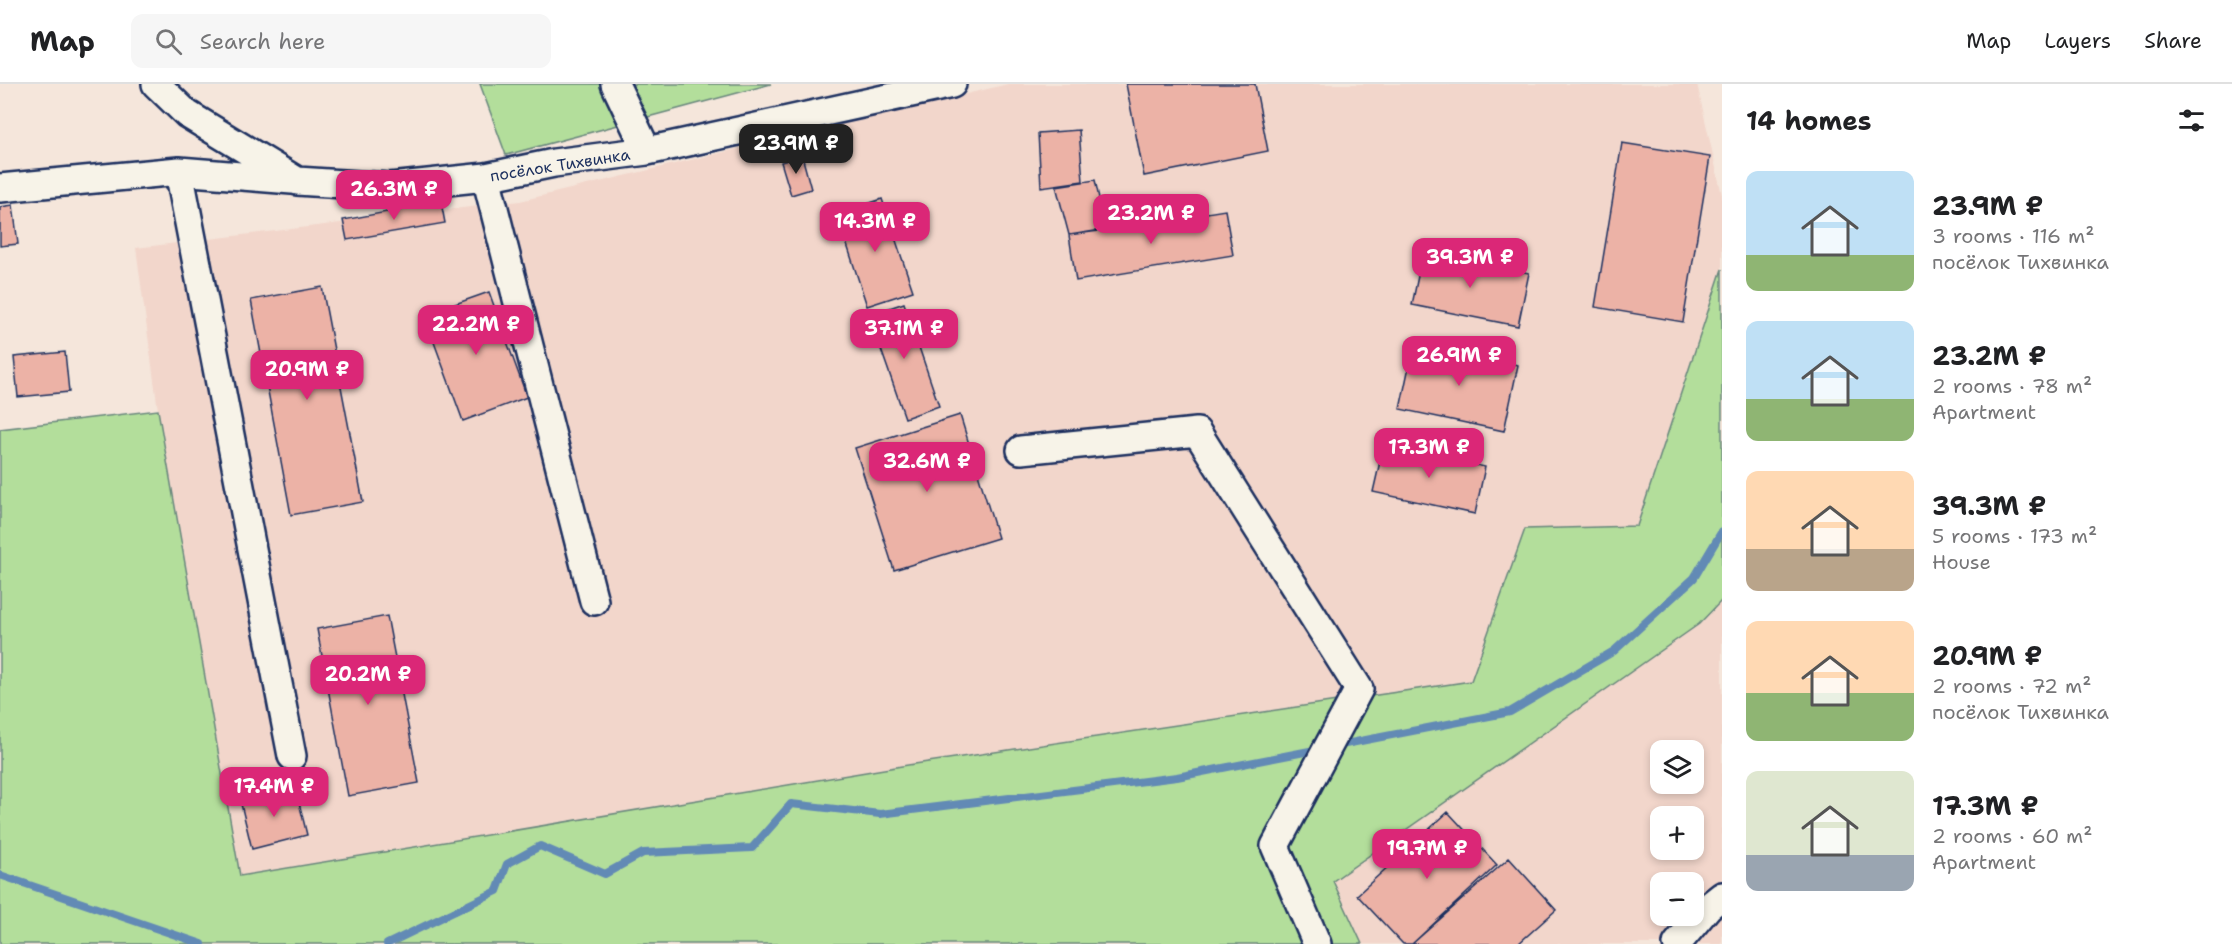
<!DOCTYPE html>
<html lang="en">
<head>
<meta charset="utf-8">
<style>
  body { margin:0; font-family:"Shantell Sans",sans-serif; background:#f6f6f6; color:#202124; height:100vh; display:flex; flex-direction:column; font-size:22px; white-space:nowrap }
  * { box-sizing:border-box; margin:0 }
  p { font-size:20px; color:#757577 }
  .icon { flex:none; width:33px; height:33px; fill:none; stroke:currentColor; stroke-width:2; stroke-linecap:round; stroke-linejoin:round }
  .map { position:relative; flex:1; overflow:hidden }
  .sheet { display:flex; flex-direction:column; background:#fff; width:510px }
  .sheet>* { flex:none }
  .buttons { position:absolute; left:1650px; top:656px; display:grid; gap:12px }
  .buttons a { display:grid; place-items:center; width:54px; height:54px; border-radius:12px; background:#fff; box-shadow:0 3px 9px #0003; font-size:30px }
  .price { position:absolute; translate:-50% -51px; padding:0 14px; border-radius:12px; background:#db2777; color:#fff; font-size:20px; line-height:39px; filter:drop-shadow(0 2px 3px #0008) }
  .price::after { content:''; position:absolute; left:50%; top:36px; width:18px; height:14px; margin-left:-9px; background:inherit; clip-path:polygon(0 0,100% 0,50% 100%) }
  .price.current { background:#222; color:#fff }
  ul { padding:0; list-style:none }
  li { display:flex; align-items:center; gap:18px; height:150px; padding:0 24px }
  li span { display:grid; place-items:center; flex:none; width:168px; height:120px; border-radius:12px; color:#555 }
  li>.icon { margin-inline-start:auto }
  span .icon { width:72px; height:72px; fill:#fffc; stroke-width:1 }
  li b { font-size:26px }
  h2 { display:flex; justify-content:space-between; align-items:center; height:72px; padding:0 24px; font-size:26px }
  header { display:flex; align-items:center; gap:36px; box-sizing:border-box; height:84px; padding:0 30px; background:#fff; border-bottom:2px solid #e0e0e0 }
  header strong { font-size:28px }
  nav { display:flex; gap:33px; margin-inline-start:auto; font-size:21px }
  .search { width:420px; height:54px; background:#f6f6f6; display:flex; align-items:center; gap:15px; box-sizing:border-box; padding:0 21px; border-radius:12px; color:#757577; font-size:22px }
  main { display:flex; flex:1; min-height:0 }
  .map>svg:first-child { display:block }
  .built { fill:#f2d6cb; fill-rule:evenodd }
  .green { fill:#b3de9b; stroke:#67867c; stroke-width:1.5 }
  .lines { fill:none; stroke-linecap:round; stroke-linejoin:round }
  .stream { stroke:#628ab5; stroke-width:8 }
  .building { fill:#ecb2a6; stroke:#1b2f5e; stroke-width:1.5 }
  .minor-casing { stroke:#1b2f5e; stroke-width:32 }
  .minor { stroke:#f7f3e8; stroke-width:27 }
  .labels { text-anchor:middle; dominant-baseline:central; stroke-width:4.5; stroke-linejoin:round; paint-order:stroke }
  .street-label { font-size:16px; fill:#1b2f5e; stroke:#f7f3e8 }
</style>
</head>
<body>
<header>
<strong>Map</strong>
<div class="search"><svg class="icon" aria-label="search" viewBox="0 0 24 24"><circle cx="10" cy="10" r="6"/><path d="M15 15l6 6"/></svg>Search here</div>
<nav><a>Map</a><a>Layers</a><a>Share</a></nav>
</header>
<main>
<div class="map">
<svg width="1722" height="860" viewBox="0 0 1722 860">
  <rect width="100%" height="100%" fill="#f5e6db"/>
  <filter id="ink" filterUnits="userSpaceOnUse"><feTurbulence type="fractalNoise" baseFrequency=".0167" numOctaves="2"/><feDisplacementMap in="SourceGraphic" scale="12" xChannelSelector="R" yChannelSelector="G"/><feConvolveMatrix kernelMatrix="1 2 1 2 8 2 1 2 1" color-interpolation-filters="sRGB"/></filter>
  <g filter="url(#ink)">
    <path class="built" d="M1008,0H1697L1722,111V185L1637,442L1525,445L1471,597L908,681L240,792L158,326L136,164L520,117Z
      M1722,516V860H1362L1332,797L1699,540ZM1660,666H1694V699H1660ZM1660,732H1694V765H1660ZM1660,798H1694V831H1660Z"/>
    <path class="green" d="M480,0H771L506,71Z
      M1722,185V516L1699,540L1333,797L1362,860H0V345L158,326L240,792L908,681L1471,597L1525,445L1637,442Z"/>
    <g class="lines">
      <path class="stream" d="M1335,662L1510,628L1614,567L1694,494L1722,447
        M0,791L202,860
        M387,860L497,807L507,780L540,762L605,790L643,769L752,764L791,720L880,730L1177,693L1320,665"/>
    </g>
    <path class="building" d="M1126,0H1255L1268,67L1144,92Z
      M1079,46L1083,97L1041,103L1038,49Z
      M1622,59L1710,73L1683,238L1595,223Z
      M802,72L811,105L791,111L781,78Z
      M1095,96L1106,146L1069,151L1056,102Z
      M882,115L913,207L867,222L837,130Z
      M441,118L445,139L347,156L343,136Z
      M13,121L18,160L0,162V123Z
      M1225,126L1233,171L1076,197L1069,151Z
      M1423,168L1529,189L1518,242L1412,221Z
      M322,203L363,418L291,431L251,216Z
      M489,208L527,313L463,337L424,231Z
      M904,219L939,322L905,334L869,231Z
      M1414,259L1518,281L1504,347L1400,325Z
      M65,268L69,308L18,313L14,273Z
      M960,331L998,454L894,486L855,364Z
      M1384,360L1485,383L1475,430L1373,408Z
      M387,532L419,699L348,712L317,545Z
      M295,702L307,751L252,765L240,716Z
      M1448,728L1497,781L1412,860H1403L1357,811Z
      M1509,774L1556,826L1518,860H1412Z"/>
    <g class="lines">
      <defs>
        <path id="minor" d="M156,0L187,30L297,97L390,103L486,93L554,79L647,67L952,0
          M615,0L647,67
          M179,87L292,672
          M486,93L594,517
          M0,104L179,87L292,96
          M1021,366L1197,348L1359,605L1275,762L1317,860
          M1677,860L1708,823L1722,812"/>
      </defs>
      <use href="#minor" class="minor-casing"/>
      <use href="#minor" class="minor"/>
    </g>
  </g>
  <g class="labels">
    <g class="street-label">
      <text transform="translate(560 81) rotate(-9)">посёлок Тихвинка</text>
    </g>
  </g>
</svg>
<div class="buttons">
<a><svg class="icon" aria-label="layers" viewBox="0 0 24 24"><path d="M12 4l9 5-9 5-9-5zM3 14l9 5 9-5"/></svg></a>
<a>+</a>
<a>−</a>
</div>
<b class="price current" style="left:796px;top:91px">23.9M ₽</b>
<b class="price" style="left:394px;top:137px">26.3M ₽</b>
<b class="price" style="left:1151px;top:161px">23.2M ₽</b>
<b class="price" style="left:875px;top:169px">14.3M ₽</b>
<b class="price" style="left:1470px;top:205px">39.3M ₽</b>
<b class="price" style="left:476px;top:272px">22.2M ₽</b>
<b class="price" style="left:904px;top:276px">37.1M ₽</b>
<b class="price" style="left:1459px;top:303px">26.9M ₽</b>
<b class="price" style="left:307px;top:317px">20.9M ₽</b>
<b class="price" style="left:1429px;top:395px">17.3M ₽</b>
<b class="price" style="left:927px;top:409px">32.6M ₽</b>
<b class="price" style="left:368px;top:622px">20.2M ₽</b>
<b class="price" style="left:274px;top:734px">17.4M ₽</b>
<b class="price" style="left:1427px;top:796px">19.7M ₽</b>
</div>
<section class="sheet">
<h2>14 homes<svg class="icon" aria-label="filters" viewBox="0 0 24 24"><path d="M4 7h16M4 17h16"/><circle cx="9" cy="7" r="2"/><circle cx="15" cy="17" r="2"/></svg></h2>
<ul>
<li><span style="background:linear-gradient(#bfe0f5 70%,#8fb573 0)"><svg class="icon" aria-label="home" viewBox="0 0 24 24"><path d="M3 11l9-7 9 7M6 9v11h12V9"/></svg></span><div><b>23.9M ₽</b><p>3 rooms · 116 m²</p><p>посёлок Тихвинка</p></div></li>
<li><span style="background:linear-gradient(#bfe0f5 65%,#8fb573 0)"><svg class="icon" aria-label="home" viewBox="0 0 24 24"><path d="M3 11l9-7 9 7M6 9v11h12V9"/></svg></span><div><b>23.2M ₽</b><p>2 rooms · 78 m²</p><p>Apartment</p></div></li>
<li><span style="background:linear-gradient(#ffd9b3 65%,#b9a48a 0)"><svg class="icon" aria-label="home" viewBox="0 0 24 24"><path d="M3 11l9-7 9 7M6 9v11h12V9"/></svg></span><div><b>39.3M ₽</b><p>5 rooms · 173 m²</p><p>House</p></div></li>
<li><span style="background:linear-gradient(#ffd9b3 60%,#8fb573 0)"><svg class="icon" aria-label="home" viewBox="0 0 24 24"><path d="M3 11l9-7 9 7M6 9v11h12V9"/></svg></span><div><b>20.9M ₽</b><p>2 rooms · 72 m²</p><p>посёлок Тихвинка</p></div></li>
<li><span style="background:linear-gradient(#dfe7d0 70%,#9aa5b1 0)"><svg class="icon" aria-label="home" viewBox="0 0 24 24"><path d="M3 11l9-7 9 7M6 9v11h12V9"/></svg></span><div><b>17.3M ₽</b><p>2 rooms · 60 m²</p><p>Apartment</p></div></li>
</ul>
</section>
</main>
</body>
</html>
